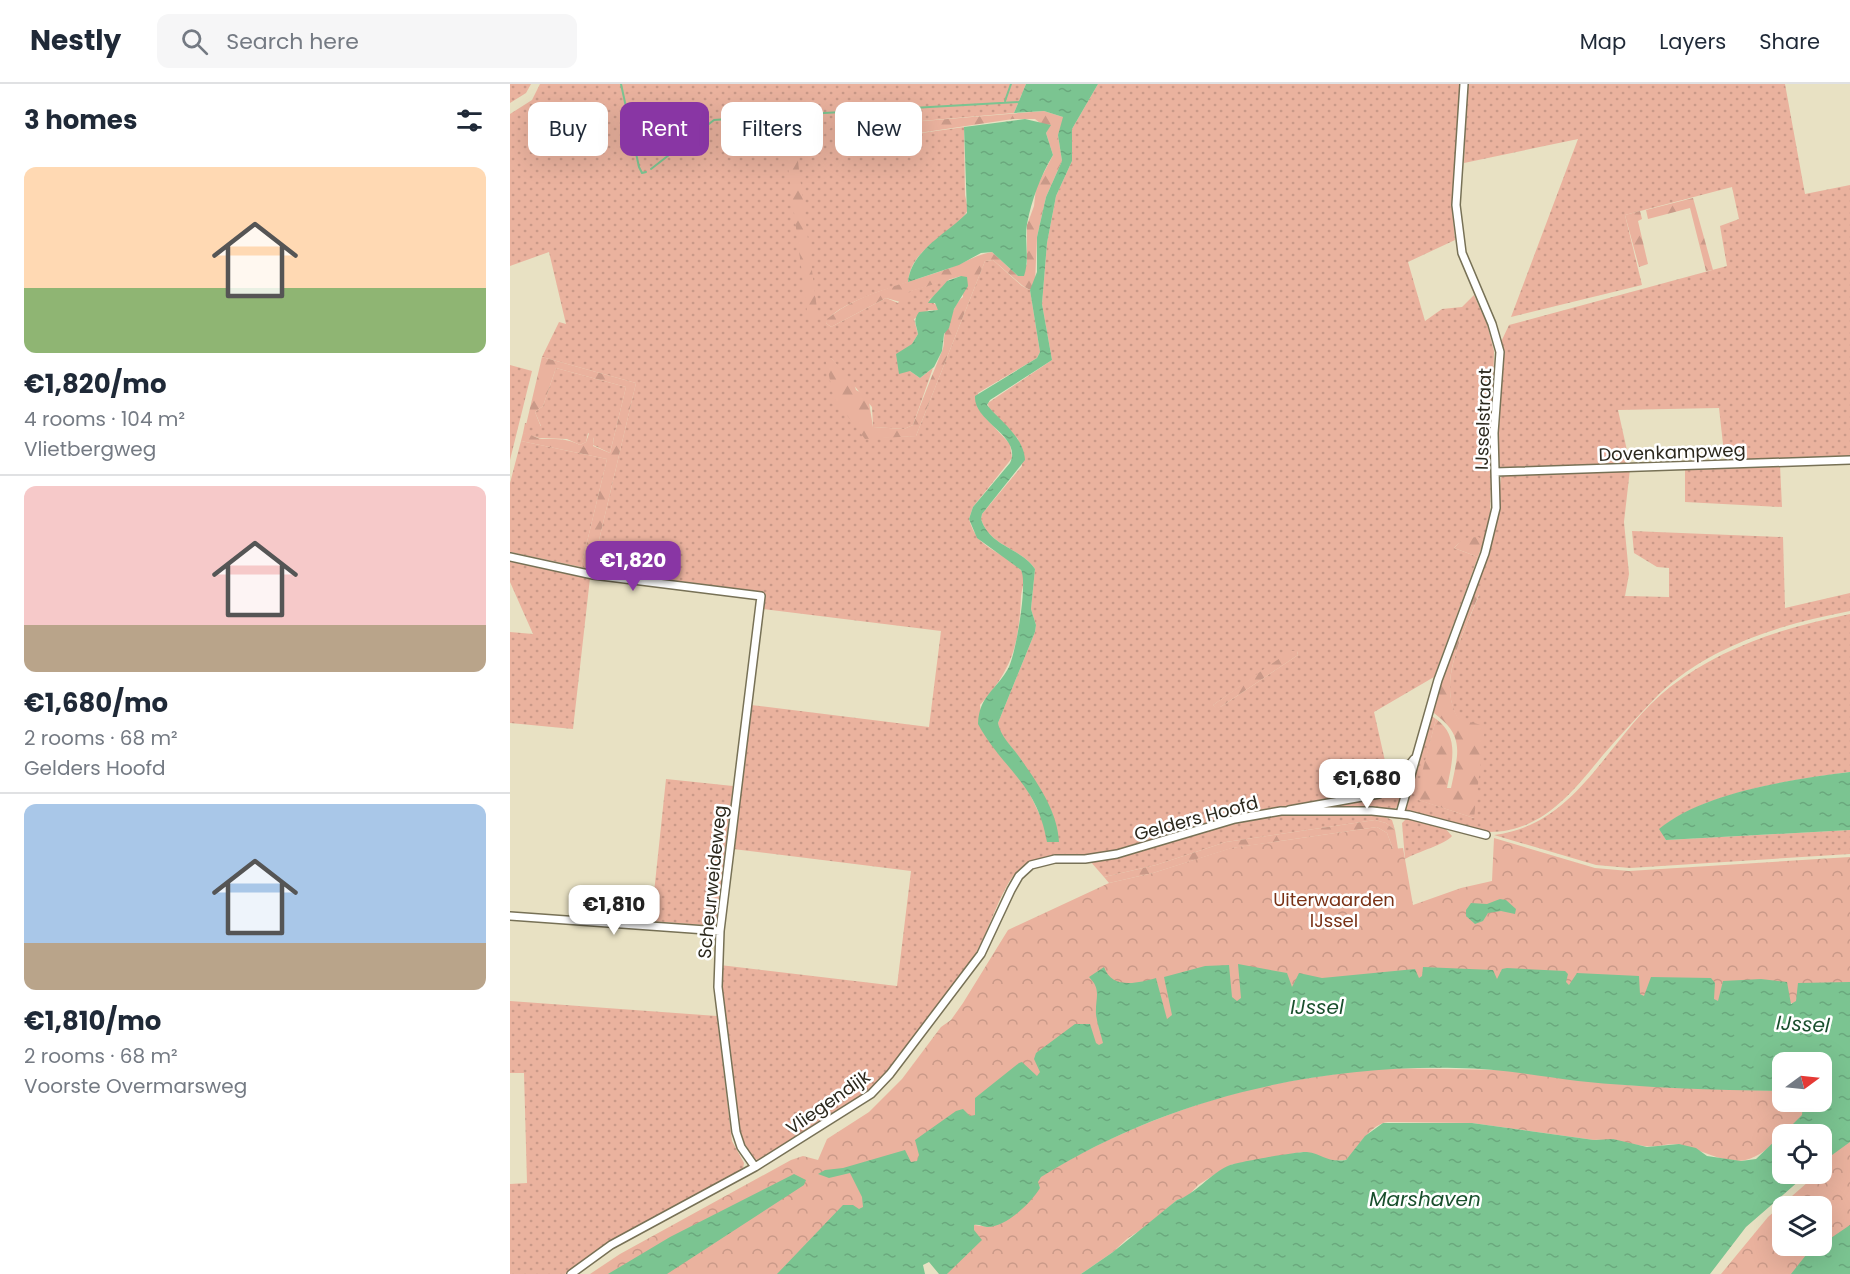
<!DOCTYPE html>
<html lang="en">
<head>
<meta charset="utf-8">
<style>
  body { margin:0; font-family:Poppins,sans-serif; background:#f6f6f7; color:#1f2937; height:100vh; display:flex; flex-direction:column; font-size:22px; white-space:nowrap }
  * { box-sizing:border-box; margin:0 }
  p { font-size:20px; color:#747a83 }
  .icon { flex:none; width:33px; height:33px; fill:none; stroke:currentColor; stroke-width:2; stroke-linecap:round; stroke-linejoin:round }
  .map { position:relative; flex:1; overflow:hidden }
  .drawer { display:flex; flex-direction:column; background:#fff; width:510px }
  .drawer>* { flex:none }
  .guide { position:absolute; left:18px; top:18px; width:570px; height:54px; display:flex; gap:12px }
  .needle { width:39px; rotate:75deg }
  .buttons { position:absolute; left:1262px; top:968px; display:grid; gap:12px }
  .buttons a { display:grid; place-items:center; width:60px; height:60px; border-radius:12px; background:#fff; box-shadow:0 6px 24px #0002; font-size:30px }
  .price { position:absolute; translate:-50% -51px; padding:0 14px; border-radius:12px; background:#fff; color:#222; font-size:20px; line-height:39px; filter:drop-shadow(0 2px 3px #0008) }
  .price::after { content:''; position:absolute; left:50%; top:36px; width:18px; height:14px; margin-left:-9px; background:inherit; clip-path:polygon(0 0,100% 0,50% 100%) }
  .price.current { background:#8936a4; color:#fff }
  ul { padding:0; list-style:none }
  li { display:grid; align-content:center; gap:12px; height:318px; padding:0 24px }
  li+li { border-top:2px solid #e0e1e3 }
  li span { display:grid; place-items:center; height:186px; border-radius:12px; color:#555 }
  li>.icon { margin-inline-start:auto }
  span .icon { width:108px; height:108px; fill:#fffc; stroke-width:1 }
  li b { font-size:26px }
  h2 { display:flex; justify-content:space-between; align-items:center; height:72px; padding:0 24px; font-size:26px }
  .pill { padding:0 21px; border-radius:12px; background:#fff; box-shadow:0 6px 24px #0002; font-size:21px; line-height:54px }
  .pill.current { background:#8936a4; color:#fff }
  header { display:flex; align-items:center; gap:36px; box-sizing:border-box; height:84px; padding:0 30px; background:#fff; border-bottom:2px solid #e0e1e3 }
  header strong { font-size:28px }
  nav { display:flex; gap:33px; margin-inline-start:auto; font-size:21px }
  .search { width:420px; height:54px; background:#f6f6f7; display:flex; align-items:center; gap:15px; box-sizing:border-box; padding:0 21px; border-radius:12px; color:#747a83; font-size:22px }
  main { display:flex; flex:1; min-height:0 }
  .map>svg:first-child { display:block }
  .grass { fill:url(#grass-dots); fill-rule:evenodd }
  .forest { fill:url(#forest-firs) }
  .park { fill:url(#park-crowns); fill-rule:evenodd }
  .water { fill:url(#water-ripples) }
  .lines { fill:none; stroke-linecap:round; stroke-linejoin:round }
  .stream { stroke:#7bc491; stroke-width:2 }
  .minor-casing { stroke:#777156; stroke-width:10 }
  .minor { stroke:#fff; stroke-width:7 }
  .labels { text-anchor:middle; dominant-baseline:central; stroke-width:5; stroke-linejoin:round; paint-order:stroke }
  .street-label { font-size:18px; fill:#2b281d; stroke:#fff }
  .park-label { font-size:18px; fill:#793216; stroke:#fff }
  .water-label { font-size:20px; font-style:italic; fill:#194f2d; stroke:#fff }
</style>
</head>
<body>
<header>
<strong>Nestly</strong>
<div class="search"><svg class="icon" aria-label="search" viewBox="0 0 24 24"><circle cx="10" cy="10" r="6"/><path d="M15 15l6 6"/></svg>Search here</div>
<nav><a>Map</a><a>Layers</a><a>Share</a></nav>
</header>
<main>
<section class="drawer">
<h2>3 homes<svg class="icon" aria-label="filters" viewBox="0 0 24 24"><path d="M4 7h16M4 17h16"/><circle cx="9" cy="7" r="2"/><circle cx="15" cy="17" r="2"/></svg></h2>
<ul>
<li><span style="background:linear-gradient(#ffd9b3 65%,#8fb573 0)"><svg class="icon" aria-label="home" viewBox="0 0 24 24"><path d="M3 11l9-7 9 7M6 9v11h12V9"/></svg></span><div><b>€1,820/mo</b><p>4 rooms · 104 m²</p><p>Vlietbergweg</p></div></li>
<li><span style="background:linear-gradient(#f6c9c9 75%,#b9a48a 0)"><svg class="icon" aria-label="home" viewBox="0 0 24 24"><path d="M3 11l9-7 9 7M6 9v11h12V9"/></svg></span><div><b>€1,680/mo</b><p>2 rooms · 68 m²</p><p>Gelders Hoofd</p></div></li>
<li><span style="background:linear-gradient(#a9c7e8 75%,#b9a48a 0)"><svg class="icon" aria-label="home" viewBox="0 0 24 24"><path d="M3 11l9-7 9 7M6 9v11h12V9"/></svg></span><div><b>€1,810/mo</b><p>2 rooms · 68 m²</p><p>Voorste Overmarsweg</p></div></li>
</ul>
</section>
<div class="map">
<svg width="1340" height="1190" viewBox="0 0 1340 1190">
  <defs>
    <pattern id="grass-dots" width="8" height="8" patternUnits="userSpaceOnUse" patternTransform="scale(1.5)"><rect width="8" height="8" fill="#eab29e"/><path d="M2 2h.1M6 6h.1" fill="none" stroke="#c99988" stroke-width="1.8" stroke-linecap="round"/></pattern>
    <pattern id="forest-firs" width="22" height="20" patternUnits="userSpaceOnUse" patternTransform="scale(1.5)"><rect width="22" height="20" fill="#eab29e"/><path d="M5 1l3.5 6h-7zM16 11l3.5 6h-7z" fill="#c99988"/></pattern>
    <pattern id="park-crowns" width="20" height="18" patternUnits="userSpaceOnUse" patternTransform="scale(1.5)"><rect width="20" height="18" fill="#eab29e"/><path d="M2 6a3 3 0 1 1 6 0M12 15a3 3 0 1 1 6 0" fill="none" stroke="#c99988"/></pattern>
    <pattern id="water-ripples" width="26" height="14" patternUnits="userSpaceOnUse" patternTransform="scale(1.5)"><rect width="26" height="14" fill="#7bc491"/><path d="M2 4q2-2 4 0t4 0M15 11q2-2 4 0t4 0" fill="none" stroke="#6aa87d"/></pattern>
  </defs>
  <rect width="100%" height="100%" fill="#e8e1c3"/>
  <path class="grass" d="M0,0H21L16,9L0,19Z
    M30,0H516L504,29L353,42L362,56L454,43L455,111L458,125C446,154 402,158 398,198C379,204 323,221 316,239L321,243L376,214L388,219L397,208L439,195L433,205L419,216L429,223L428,226H419L404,235L408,250L402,260L400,287L410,294L423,284L403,341L394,345L363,343L362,323L321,274L355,354L406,352L475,177L483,176L512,202L520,206L530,268L527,274L468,309L472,330L500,360L502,374L463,423L459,435C468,469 495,466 510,485C517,494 512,503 511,512C509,560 503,584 470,621L473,648L516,702L535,742L549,758L509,673L490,649L488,639L525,548L526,541L521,525L525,485C510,463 480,463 471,435L472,430L512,382L508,355L479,324L478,319L542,276L532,220L537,159L546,112L562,77V45L588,0H951L942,125L945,156L898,178L915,237L932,225L952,223L964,211L977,240L984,267L980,430L974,456C962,451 952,455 944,464L968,473L924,593L864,628L880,699C841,724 787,718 743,728C691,740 641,760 589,770C562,775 534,766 510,785C493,797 478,851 464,872C434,917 400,962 364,1003L345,1019L249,1076L242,1075C220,1047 213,922 210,881L387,902L401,787L223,765L241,621L419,643L431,547L253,525L254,508L82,486L126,299L32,273L49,238L56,240L39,168L0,182V30L22,16ZM787,567L788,571L712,622L706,624L703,621L780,568Z
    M957,0H1275L1295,110L1340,101V374L1215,378L1209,324L1108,326L1120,380L991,384L986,378L991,258L999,241L1217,182L1210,142L1229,135L1222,103L1115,131L1132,201L1001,233L1068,55L954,79Z
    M0,281L22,287L0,376Z
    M46,284L116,303L100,369L83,361L84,354L78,349L76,358L70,361L57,355L29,354L13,349L15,339L31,342L25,328L33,322Z
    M11,357L97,375L71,483L0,468V399Z
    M1270,381L1272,423L1175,418V385Z
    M1120,385L1114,438L1119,490L1115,512L1159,513V484L1147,483L1124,469L1122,447L1273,453L1275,524L1340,509V527C1272,540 1201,561 1149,610C1130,630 1111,650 1093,671C1062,709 1030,750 976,748C950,747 921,734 896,727L894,718L911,670L920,631L926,635L906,715L964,734L949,636C925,599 955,547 969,511L963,508L984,452L991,393L997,389Z
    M0,475L80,494L63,645L0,639V548L23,550L0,498Z
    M1340,530V688C1285,695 1192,709 1150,745L1156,756L1340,746V770L1120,784L1086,781L984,751C1070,741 1099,650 1160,603C1213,562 1276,543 1340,530Z
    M903,679L889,721L884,725L789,726C835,719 875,722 903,679Z
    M156,695L223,702L206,842L141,837Z
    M870,730L882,736L885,746L876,739L865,736L716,758L646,781L594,793L580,777C640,769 695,740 755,732C792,726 833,729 870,730Z
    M898,733L931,740L942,752C936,760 907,768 895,775L892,739Z
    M0,917L207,932L222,1057L234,1079L233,1085L97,1161L55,1190H0V1100L17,1099L14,989H0Z"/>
  <path class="forest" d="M534,27L553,33V42L548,51L552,77L536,113L527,153L525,200L520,206L513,202L483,176L475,177L406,352L355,355L324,314L315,274H321L344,299L346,306L358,312L363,343L394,345L403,341C412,316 422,292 432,267C435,261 433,254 435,249C439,239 444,219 453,213L451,192L398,208L394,219L376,214L321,243L316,239L317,235C353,205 405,199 447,181C460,176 469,170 482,168L508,192L517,180V141L524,122L526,104L543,71L536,49L538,45L525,35H503L362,56L352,42Z
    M322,43L307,56H292L286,62L307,225L305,233L298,235L273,45Z
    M1183,114L1203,186L1196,187L1180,124L1138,135L1136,126Z
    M1130,127L1132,135L1128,137L1138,180L1129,183L1115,131Z
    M32,273L126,299L82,486L71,483L97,375L11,357L13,349C20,349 25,354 32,355C47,355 56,354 70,361L76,358L80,347L84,351L83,362L100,369L116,303L46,284L33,322L25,328L31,343L16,341Z
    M968,453L974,456L968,473L944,464L954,454Z
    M963,508L969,510C955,547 925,599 949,635L975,642L964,734L905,715L926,635C950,652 942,678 937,704H941C949,666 955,651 921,627Z
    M780,567H787L788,571L712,622L706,625L703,621Z
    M865,736L876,739L885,746L888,765H883L877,749L867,743L722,764L643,789L599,799L594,793L646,781L716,758Z"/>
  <path class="park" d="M867,743L877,749L883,765L893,764L903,821L951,804L982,797L984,754L1085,784L1119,787L1340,773V919H1204L912,895L285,1190H80L110,1170L281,1076L293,1072L308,1076L317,1055L359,1028L392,995L431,943L441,936L453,919L498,846L599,799L643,789L721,764Z
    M869,984L996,986L1117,1001L1272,1007V1017L1340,1020V1190H1211L1258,1133L1298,1098L1291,1089H1311V1050H1272V1066L1265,1058C1229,1092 1211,1072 1171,1061C1159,1058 1146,1064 1134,1062C1116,1060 1102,1055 1084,1056L962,1039L878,1038C860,1040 848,1064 836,1076L818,1077L793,1068L720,1081L688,1101L678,1112L667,1116L634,1144L618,1154L603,1168L571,1190H437L464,1146V1141L479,1143L530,1104L527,1098L530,1093C598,1051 686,1016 765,1000C799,993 834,989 869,984ZM1272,1122H1311V1161H1272Z"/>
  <path class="water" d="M516,0H588L562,45V77L546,112L537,159L532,220L542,276L480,316L477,321C491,338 514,353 515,376L472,430L471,435C480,463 510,463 525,485L521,525L526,541L525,548L488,639C491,653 501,661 510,674C527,698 548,728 549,758H537C527,699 493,686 468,640C469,611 487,606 499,583C506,568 518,499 511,486L467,454L459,435L463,423L500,379C513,352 463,338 465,312L527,274L530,268L520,206L527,188V153L536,113L552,77L548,51L553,33L534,27L504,29Z
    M515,35L541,41L536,49L543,71C530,93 522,115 517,140C514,157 520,175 514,192H508L482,168L471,169L449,181L398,198C401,166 438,149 457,129L454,43Z
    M451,192L457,193L458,202L444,225L439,244L434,250L432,267L424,283L410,294L400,287L389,290L386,270L402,260L408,250C407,241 402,238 409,228L428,226L425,219H418C424,210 431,205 437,197Z
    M1340,688V746L1156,756L1149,745C1193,708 1284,695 1340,688Z
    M990,815L996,816L1006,825L1005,830L991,827L978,829L973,837L965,840L956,832V826L961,819L977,820Z
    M728,880L777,889L782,903L789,889L812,894L905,885L909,894L912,892L913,883L983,886L987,895L992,885L997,884L1055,887L1058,890L1056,898L1059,901L1067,889L1129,892L1130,910L1134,912L1141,893L1201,894L1205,899L1204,915L1208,917L1213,897L1251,895L1277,898L1281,920L1286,917L1288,899L1340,898V1058L1311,1079V1050H1273L1292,1031L1293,1017H1311V978H1272V1007C1204,1006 1136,1004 1068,997C1027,992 987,984 946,984C802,981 654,1016 531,1093L528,1098L530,1104C521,1119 495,1144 477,1143C472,1143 470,1140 464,1141V1146L472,1156L437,1190H429L419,1178L413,1181L415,1190H267L333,1121H343L349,1125L353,1123L352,1113L340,1089L319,1094L308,1090L315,1086L333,1084L395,1066L401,1078L407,1077L409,1071L405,1056L446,1027L453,1025L460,1032L465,1031V1014L509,979L512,978L527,992L530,988L524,975L526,969L565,940H580L586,959L589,961L593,959C591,950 587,940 586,930C585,914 592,906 579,893L594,883C602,906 628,899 646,894L657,935L662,931L654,893L695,882L719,881L722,913L727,917L731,914Z
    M873,1039H962L1084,1056L1103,1055L1137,1063L1169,1060L1186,1064L1197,1072L1231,1077L1246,1075L1272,1050V1089H1298L1236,1143L1200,1190H571L603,1168L667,1116C686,1110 699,1090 720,1081C728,1078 789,1067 797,1068C813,1070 817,1079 836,1076L855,1052Z
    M284,1090L296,1096L294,1101L157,1190H98L160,1153Z
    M1340,1141V1190H1281L1296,1171Z"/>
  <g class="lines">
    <path class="stream" d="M111,0L129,83L132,89L136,88
      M495,17L501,0
      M279,31L510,18
      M141,85L204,36L273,31"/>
    <defs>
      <path id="minor" d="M985,388L1340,376
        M0,473L83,491L251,512L210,847L208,903L226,1048L231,1063L245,1083
        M779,726L869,710L882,703L904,675
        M890,730L928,596L975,469L986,424L984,349L990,268L982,240L952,169L946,121L954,0
        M0,832L210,847
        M61,1190L101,1161L245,1083L361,1010L380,990L471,870L501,806L509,792L521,781L545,775H575L607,770L725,735L771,727H862L899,731L976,751"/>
    </defs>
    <use href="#minor" class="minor-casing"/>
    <use href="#minor" class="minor"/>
  </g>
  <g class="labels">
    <g class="street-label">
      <text transform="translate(973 335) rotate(-88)">IJsselstraat</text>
      <text transform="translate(1162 368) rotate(-2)">Dovenkampweg</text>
      <text transform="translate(686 734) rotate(-15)">Gelders Hoofd</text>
      <text transform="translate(202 798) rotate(-84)">Scheurweideweg</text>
      <text transform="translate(318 1018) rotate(-35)">Vliegendijk</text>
    </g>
    <g class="park-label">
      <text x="824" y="815">Uiterwaarden<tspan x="824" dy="21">IJssel</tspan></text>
    </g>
    <g class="water-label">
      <text x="807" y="923">IJssel</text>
      <text transform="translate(1293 940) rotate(3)">IJssel</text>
      <text x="915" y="1115">Marshaven</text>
    </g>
  </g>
</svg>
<div class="buttons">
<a><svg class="needle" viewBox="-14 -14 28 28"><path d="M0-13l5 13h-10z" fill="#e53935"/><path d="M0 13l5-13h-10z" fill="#747a83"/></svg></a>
<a><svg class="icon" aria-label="locate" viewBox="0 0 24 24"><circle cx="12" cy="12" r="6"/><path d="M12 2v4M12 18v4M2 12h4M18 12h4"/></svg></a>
<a><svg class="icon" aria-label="layers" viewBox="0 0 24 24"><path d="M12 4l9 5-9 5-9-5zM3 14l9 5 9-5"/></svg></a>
</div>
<b class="price current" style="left:123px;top:508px">€1,820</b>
<b class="price" style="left:857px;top:726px">€1,680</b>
<b class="price" style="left:104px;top:852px">€1,810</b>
<div class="guide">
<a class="pill">Buy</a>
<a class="pill current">Rent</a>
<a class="pill">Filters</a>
<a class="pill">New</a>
</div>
</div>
</main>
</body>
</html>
